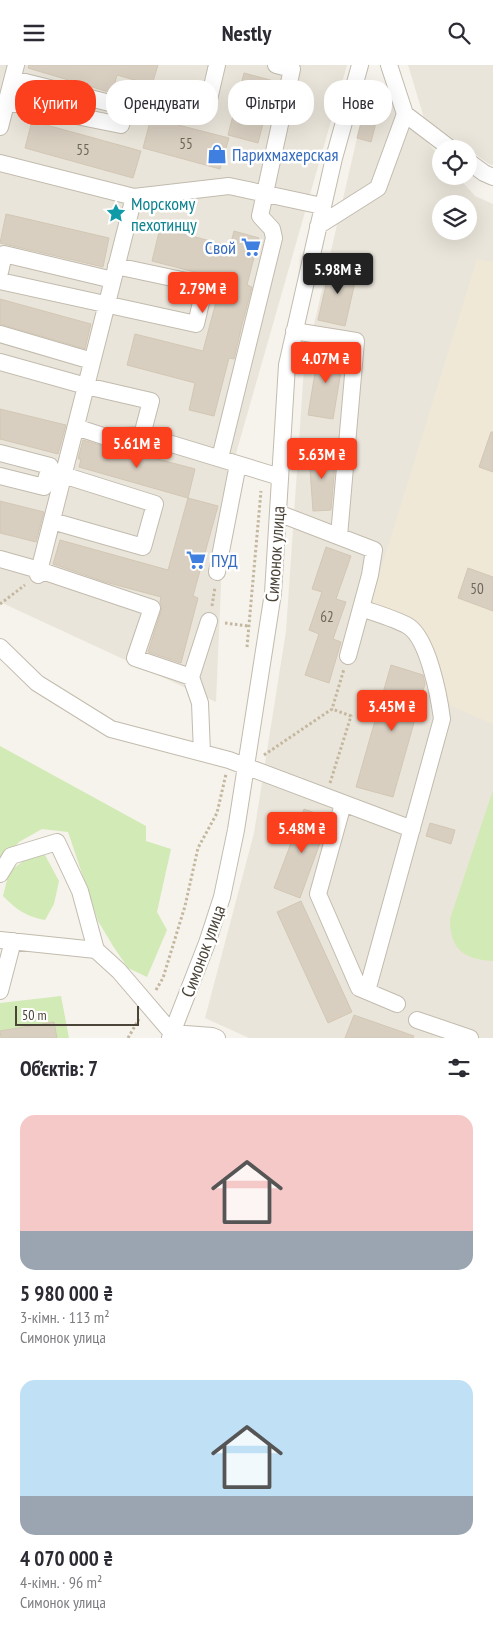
<!DOCTYPE html>
<html lang="uk">
<head>
<meta charset="utf-8">
<style>
  body { margin:0; font-family:"PT Sans Narrow",sans-serif; background:#f7f7f7; color:#2b2b33; height:100vh; display:flex; flex-direction:column; font-size:19px; white-space:nowrap }
  * { box-sizing:border-box; margin:0 }
  p { font-size:16px; color:#7c7c81 }
  .icon { flex:none; width:28px; height:28px; fill:none; stroke:currentColor; stroke-width:2; stroke-linecap:round; stroke-linejoin:round }
  .map { position:relative; height:973px; overflow:hidden }
  .panel { display:flex; flex-direction:column; background:#fff; flex:1 }
  .panel>* { flex:none }
  .guide { position:absolute; left:15px; top:15px; width:464px; height:45px; display:flex; gap:10px }
  .tools { position:absolute; left:432px; top:75px; display:grid; gap:10px }
  .tools a { display:grid; place-items:center; width:45px; height:45px; border-radius:50%; background:#fff; box-shadow:0 5px 20px #0002; font-size:25px }
  .scale { position:absolute; left:15px; bottom:12px; width:124px; box-sizing:border-box; padding-left:5px; border:2px solid #4b4439; border-top:0; font-size:14px; line-height:18px; white-space:nowrap; color:#4b4439; -webkit-text-stroke:4px #fff; paint-order:stroke }
  .price { position:absolute; translate:-50% -42px; padding:0 11px; border-radius:5px; background:#fc3f1d; color:#fff; font-size:16px; line-height:32px; filter:drop-shadow(0 1px 2px #0008) }
  .price::after { content:''; position:absolute; left:50%; top:30px; width:15px; height:11px; margin-left:-8px; background:inherit; clip-path:polygon(0 0,100% 0,50% 100%) }
  .price.selected { background:#222; color:#fff }
  ul { padding:0; list-style:none }
  li { display:grid; align-content:center; gap:10px; height:265px; padding:0 20px }
  li span { display:grid; place-items:center; height:155px; border-radius:15px; color:#555 }
  li>.icon { margin-inline-start:auto }
  span .icon { width:90px; height:90px; fill:#fffc; stroke-width:1 }
  li b { font-size:21px }
  h2 { display:flex; justify-content:space-between; align-items:center; height:60px; padding:0 20px; font-size:21px }
  .pill { padding:0 18px; border-radius:20px; background:#fff; box-shadow:0 5px 20px #0002; font-size:18px; line-height:45px }
  .pill.selected { background:#fc3f1d; color:#fff }
  header { display:flex; justify-content:space-between; align-items:center; height:65px; padding:0 20px; background:#fff; font-size:22px; font-weight:800 }
  .map>svg:first-child { display:block }
  .residential { fill:#eae5da; fill-rule:evenodd }
  .education { fill:#efe8d6 }
  .green { fill:#d2eab5 }
  .building { fill:#d8cfc1; stroke:#d3c7b4 }
  .lines { fill:none; stroke-linecap:round; stroke-linejoin:round }
  .minor-casing { stroke:#c2bbae; stroke-width:18 }
  .path { stroke:#c4b79f; stroke-width:3; stroke-dasharray:2.5 2.5; stroke-linecap:butt }
  .minor { stroke:#fff; stroke-width:16 }
  .labels { text-anchor:middle; dominant-baseline:central; stroke-width:5; stroke-linejoin:round; paint-order:stroke }
  .number-label { font-size:15px; fill:#6e675b }
  .shop-label { font-size:18px; fill:#366cbe; stroke:#fff; text-anchor:start }
  .culture-label { font-size:18px; fill:#0d838f; stroke:#fff; text-anchor:start }
  .street-label { font-size:18px; fill:#4b4439; stroke:#fff }
</style>
</head>
<body>
<header><svg class="icon" aria-label="menu" viewBox="0 0 24 24"><path d="M4 6h16M4 12h16M4 18h16"/></svg>Nestly<svg class="icon" aria-label="search" viewBox="0 0 24 24"><circle cx="10" cy="10" r="6"/><path d="M15 15l6 6"/></svg></header>
<div class="map">
<svg width="493" height="973" viewBox="0 0 493 973">
  <rect width="100%" height="100%" fill="#f6f3ec"/>
  <path class="residential" d="M0,0H347L225,427L216,637L0,537Z
    M408,0H493V100L489,99L424,53Z
    M370,23L384,27L441,93V111H457L475,131L493,139V973H249L205,953L254,768L286,566L304,303L357,73ZM441,139H469V166H441Z"/>
  <path class="education" d="M477,194L493,197V659L451,641L417,562L369,543Z"/>
  <path class="green" d="M0,681L146,761V776L171,784L157,847L167,865L147,912L128,903L113,881L98,856L68,767L42,764L19,777L0,799Z
    M493,725V896C464,894 450,885 450,854Z
    M45,790L59,816L54,839L45,855C25,851 17,845 3,831L9,807L27,793Z
    M61,931L69,973H0V938Z"/>
  <path class="building" d="M29,0H158L152,20L117,10L112,28L28,3Z
    M244,8L274,16L258,78L228,70Z
    M370,23L384,27L371,77L357,73Z
    M151,53L229,73L220,104L143,83Z
    M32,56L141,86L133,113L25,83Z
    M6,149L109,173L103,202L0,178Z
    M160,163L230,181L234,166L259,173L247,220L252,222L242,260L234,294L229,293L214,351L189,345L195,318L127,300L135,269L203,286L222,214L152,196Z
    M331,198L358,204L345,261L318,255Z
    M0,234L91,259L85,284L0,259Z
    M319,284L344,288L333,354L308,350Z
    M0,344L66,360L58,389L0,374Z
    M491,367H493V407L479,402Z
    M83,375L103,381L113,382L195,404L188,433L79,402L81,394H78Z
    M336,388L331,445L313,446L309,390Z
    M188,433L218,441L193,531L198,533L181,598L148,587L161,546L162,542L160,537L161,532L105,517L53,499L60,475L168,505Z
    M0,436L44,447L36,477L0,468Z
    M326,482L351,491L336,534L346,537L333,574L341,577L329,618L305,610L319,569L309,565L322,527L312,524Z
    M468,503L493,512V546L458,533Z
    M391,600L423,610L425,619L393,732L356,722Z
    M304,744L329,753L300,833L274,823Z
    M430,758L455,765L451,779L426,771Z
    M301,836L352,947L328,958L277,847Z
    M354,950L414,971L413,973H345Z
    M54,957L57,973H1L0,966Z"/>
  <g class="lines">
    <defs>
      <path id="minor" d="M389,0L405,49L451,84
        M13,14L126,42
        M6,37L121,60L130,29L207,43L217,0
        M0,62L16,0
        M469,97L484,108L493,112
        M0,98L134,132L229,121L322,141
        M318,161L378,123L405,49
        M0,207L4,189L113,215
        M0,216L196,259L205,220L116,201
        M294,266L356,276L339,471
        M0,269L92,296
        M0,297L86,321L151,336L142,370
        M76,362L106,372L142,370L280,412
        M0,388L50,401L44,422L0,411
        M220,393L274,173L272,164L260,151L292,4L276,0
        M278,448L374,485L370,510L348,591
        M52,456L143,482L155,439L63,410
        M0,494L39,505L152,543L135,593L191,612
        M217,507L238,399
        M38,510L134,132
        M361,543C375,548 396,554 408,561C428,573 439,631 442,654L367,926
        M0,582L37,618L111,664L229,695L412,764
        M202,688L200,638L191,612L209,556
        M343,739L318,829L359,923L397,939
        M0,809L11,791L57,777L80,826L96,885
        M0,875L96,885L119,906L172,968
        M0,926L13,876
        M417,955L470,973
        M172,968L212,971L217,973
        M170,973L207,878L222,832L236,765L273,528L287,300L334,93L360,0"/>
    </defs>
    <use href="#minor" class="minor-casing"/>
    <path class="path" d="M0,539L25,520
      M212,541L215,522
      M225,558L248,561
      M247,582L261,426
      M264,690L332,644L344,604
      M330,718L351,651L332,644
      M156,925L163,913L185,841L198,783L217,748L226,709
      M128,973L139,954"/>
    <use href="#minor" class="minor"/>
  </g>
  <defs>
    <symbol id="shop-bare" viewBox="-9 -9 18 18"><path d="M-5-2.5h2.3a2.7 3.5 0 0 1 5.4 0H5L5.5 6h-11ZM-1.5-2.5h3a1.5 2.3 0 0 0-3 0Z" fill="#3f7fe0" stroke="#fff" stroke-width="2.5" paint-order="stroke"/></symbol>
    <symbol id="sight-bare" viewBox="-9 -9 18 18"><path d="M0-6L1.8-2.2L6-1.7L2.9 1.2L3.7 5.4L0 3.3L-3.7 5.4L-2.9 1.2L-6-1.7L-1.8-2.2Z" fill="#0f9aa8" stroke="#fff" stroke-width="2.5" paint-order="stroke"/></symbol>
    <symbol id="supermarket-bare" viewBox="-9 -9 18 18"><path d="M-6-5.5h2.5l.6 2H6L4.5 2H-2.5L-4.4-4H-6ZM-1.5 3.2a1.3 1.3 0 1 0 .1 0ZM3 3.2a1.3 1.3 0 1 0 .1 0Z" fill="#3f7fe0" stroke="#fff" stroke-width="2.5" paint-order="stroke"/></symbol>
  </defs>
  <g fill-rule="evenodd">
    <use href="#shop-bare" x="203" y="75" width="28" height="28"/>
    <use href="#sight-bare" x="102" y="134" width="28" height="28"/>
    <use href="#supermarket-bare" x="237" y="168" width="28" height="28"/>
    <use href="#supermarket-bare" x="182" y="481" width="28" height="28"/>
  </g>
  <g class="labels">
    <g class="number-label">
      <text x="186" y="78">55</text>
      <text x="83" y="84">55</text>
      <text x="477" y="523">50</text>
      <text x="327" y="551">62</text>
    </g>
    <g class="shop-label">
      <text x="232" y="89">Парихмахерская</text>
      <text x="236" y="182" text-anchor="end">Свой</text>
      <text x="211" y="495">ПУД</text>
    </g>
    <g class="culture-label">
      <text x="131" y="138">Морскому<tspan x="131" dy="21">пехотинцу</tspan></text>
    </g>
    <g class="street-label">
      <text transform="translate(275 489) rotate(-86)">Симонок улица</text>
      <text transform="translate(203 886) rotate(-70)">Симонок улица</text>
    </g>
  </g>
</svg>
<div class="tools">
<a><svg class="icon" aria-label="locate" viewBox="0 0 24 24"><circle cx="12" cy="12" r="6"/><path d="M12 2v4M12 18v4M2 12h4M18 12h4"/></svg></a>
<a><svg class="icon" aria-label="layers" viewBox="0 0 24 24"><path d="M12 4l9 5-9 5-9-5zM3 14l9 5 9-5"/></svg></a>
</div>
<div class="scale">50 m</div>
<b class="price selected" style="left:338px;top:230px">5.98M ₴</b>
<b class="price" style="left:203px;top:249px">2.79M ₴</b>
<b class="price" style="left:326px;top:319px">4.07M ₴</b>
<b class="price" style="left:137px;top:404px">5.61M ₴</b>
<b class="price" style="left:322px;top:415px">5.63M ₴</b>
<b class="price" style="left:392px;top:667px">3.45M ₴</b>
<b class="price" style="left:302px;top:789px">5.48M ₴</b>
<div class="guide">
<a class="pill selected">Купити</a>
<a class="pill">Орендувати</a>
<a class="pill">Фільтри</a>
<a class="pill">Нове</a>
</div>
</div>
<section class="panel">
<h2>Об’єктів: 7<svg class="icon" aria-label="filters" viewBox="0 0 24 24"><path d="M4 7h16M4 17h16"/><circle cx="9" cy="7" r="2"/><circle cx="15" cy="17" r="2"/></svg></h2>
<ul>
<li><span style="background:linear-gradient(#f6c9c9 75%,#9aa5b1 0)"><svg class="icon" aria-label="home" viewBox="0 0 24 24"><path d="M3 11l9-7 9 7M6 9v11h12V9"/></svg></span><div><b>5 980 000 ₴</b><p>3-кімн. · 113 m²</p><p>Симонок улица</p></div></li>
<li><span style="background:linear-gradient(#bfe0f5 75%,#9aa5b1 0)"><svg class="icon" aria-label="home" viewBox="0 0 24 24"><path d="M3 11l9-7 9 7M6 9v11h12V9"/></svg></span><div><b>4 070 000 ₴</b><p>4-кімн. · 96 m²</p><p>Симонок улица</p></div></li>
</ul>
</section>
</body>
</html>
